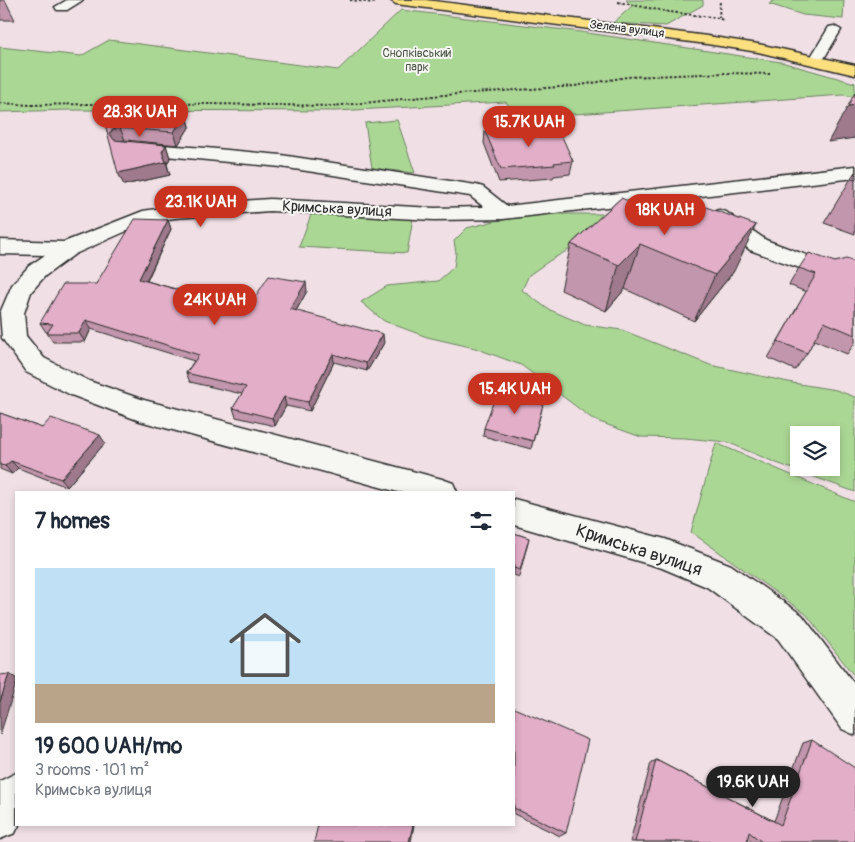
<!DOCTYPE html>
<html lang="en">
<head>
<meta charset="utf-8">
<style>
  body { margin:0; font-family:Pangolin,sans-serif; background:#f6f6f7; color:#1f2937; height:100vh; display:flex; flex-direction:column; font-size:19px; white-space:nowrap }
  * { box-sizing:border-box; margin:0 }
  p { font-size:16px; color:#747a83 }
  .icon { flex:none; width:28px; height:28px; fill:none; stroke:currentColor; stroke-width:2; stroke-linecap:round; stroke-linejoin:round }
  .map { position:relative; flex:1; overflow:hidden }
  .drawer { position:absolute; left:15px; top:491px; width:500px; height:335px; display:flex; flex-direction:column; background:#fff; border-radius:0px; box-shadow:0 2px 8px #0003 }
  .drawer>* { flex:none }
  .tools { position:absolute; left:790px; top:426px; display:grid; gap:10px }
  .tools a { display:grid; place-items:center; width:50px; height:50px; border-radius:0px; background:#fff; box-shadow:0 2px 8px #0003; font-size:25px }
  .price { position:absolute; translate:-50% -42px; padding:0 11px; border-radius:18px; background:#c8321e; color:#fff; font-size:16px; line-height:32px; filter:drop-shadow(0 1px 2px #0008) }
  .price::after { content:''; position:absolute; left:50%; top:30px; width:15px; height:11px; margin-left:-8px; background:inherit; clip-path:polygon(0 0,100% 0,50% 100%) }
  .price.on { background:#222; color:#fff }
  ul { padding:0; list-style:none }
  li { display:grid; align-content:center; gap:10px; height:265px; padding:0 20px }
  li span { display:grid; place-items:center; height:155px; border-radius:0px; color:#555 }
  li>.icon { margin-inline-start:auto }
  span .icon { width:90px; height:90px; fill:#fffc; stroke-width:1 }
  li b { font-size:21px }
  h2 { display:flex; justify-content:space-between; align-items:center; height:60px; padding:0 20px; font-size:21px }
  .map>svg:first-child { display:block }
  .green { fill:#abd795; stroke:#6b8160; fill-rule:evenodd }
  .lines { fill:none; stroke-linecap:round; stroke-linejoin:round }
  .minor-casing { stroke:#2b2b2b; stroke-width:3 }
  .major-casing { stroke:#2b2b2b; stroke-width:3 }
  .path { stroke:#2b2b2b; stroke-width:2; stroke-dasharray:2.5 2; stroke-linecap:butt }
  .minor { fill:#f6f6f2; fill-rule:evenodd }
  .major { fill:#fce080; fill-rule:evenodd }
  .wall { fill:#c296ac; stroke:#2b2b2b }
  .shaded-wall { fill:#9e7a8c; stroke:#2b2b2b }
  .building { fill:#e2aec8; stroke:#2b2b2b }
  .labels { text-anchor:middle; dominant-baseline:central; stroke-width:4; stroke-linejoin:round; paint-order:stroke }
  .far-street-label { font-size:12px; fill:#2b2b2b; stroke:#f6f6f2 }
  .far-park-label { font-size:12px; fill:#4b5646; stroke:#f6f6f2 }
  .street-label { font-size:15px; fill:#2b2b2b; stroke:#f6f6f2 }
  .near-street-label { font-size:18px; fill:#2b2b2b; stroke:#f6f6f2 }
</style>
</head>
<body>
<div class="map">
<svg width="855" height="842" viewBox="0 0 855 842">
  <rect width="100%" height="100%" fill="#f0e0e5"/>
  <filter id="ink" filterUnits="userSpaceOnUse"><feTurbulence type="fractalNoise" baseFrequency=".02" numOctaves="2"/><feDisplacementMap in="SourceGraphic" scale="10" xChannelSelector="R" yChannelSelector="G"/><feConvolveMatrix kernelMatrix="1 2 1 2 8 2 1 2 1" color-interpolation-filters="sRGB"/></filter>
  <g filter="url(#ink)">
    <path class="green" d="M626,0H703V5L666,26L613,23L632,6Z
      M775,0H844L843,19L803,15L769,4Z
      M401,10L581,32L781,62L855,83V97L843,95L518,118L506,102L336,111L69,110L0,112V47L81,56L109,40L338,70Z
      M397,120L415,173L372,168L365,123Z
      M640,210C671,210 686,209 709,232L584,241L549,261L529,275L522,290L548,309L585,325L622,330L710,365L793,383L836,390L855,397V492L774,462L727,442L685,438L641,437L594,420L521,365L475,348L427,337L384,321L361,302L387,286L438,281L454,267L456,253L454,241L467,228L495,221L547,214H604ZM799,435H831V468H799Z
      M312,212L413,218L407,253L299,247Z
      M716,443L855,502V677L806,614L691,532Z"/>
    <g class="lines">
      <defs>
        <path id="minor" d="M67,0H83L67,10H57L55,7Z
          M834,26L841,30L823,60L821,63H811L809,60L829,27Z
          M130,143L206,148L281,155L476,185L483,187L507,206L855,166V178L503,219L434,220L270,211L175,218L147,222L75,254L45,276L31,292L24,313L26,336L44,358L89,381L144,400L442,479L453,483L457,492H398L140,421L71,395L26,372L2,338L0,313L12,285L29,266L45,255L0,254V240L64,242L143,211L175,206L270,199L434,208L484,207L470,196L281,167L124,152L121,148L124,144Z
          M719,210L726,212L766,240L833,265L836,270L833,275L825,277L750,250L712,220L709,216L712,212Z
          M514,499L665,539L731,565L802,615L855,685V735L842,729L778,639L707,587L662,568L514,525Z
          M16,773V825H19L15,833L0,839V781Z"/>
        <path id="major" d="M390,0H426L707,36L758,44L855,65V75L758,52L707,44L396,4Z"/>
      </defs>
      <use href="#minor" class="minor-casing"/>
      <use href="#major" class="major-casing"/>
      <path class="path" d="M350,0L375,3
        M618,2L669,12L719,18L724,21
        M719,18L720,0
        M0,103L30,105L150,103L332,106L444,95L575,86L627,77L727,73L770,74"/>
      <use href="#minor" class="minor"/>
      <use href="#major" class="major"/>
    </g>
    <path class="wall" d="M0,0H5L15,20H0Z
      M186,113L190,126L178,145L125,140L120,141L166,145L170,158L167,164L170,175L124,185L105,124Z
      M485,131L573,161L570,174L554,176L553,178L499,182L484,143Z
      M855,172V234L824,223Z
      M621,198L734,271L694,321L625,289L606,311L561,290L571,244Z
      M168,220L171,229L147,281L247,309L307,291L296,311L384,343L367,371L334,362L310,411L286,406L275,426L236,417L233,408L242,394L190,382L186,373L194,361L91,329L85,342H53L47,333L48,332H46L40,323L96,284Z
      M835,262H855V343L847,354L814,340L807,353L795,370L768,358L806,292L789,285L799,268Z
      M542,409L531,449L483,436L484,428Z
      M0,413L42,428L105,443L67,487L18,468L12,474L0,469Z
      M514,533L529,538L519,577L514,575Z
      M514,708L566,833L560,836L514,814Z
      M812,740L855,842H752L748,839L747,842H630L651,763L656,760L774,821L803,743Z"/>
    <path class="shaded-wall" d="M855,105V138L828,142L848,106Z
      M186,113L190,126L178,145L174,132Z
      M120,128L125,140L119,141L114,146L109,133L114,129Z
      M166,145L170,158L167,164L162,152Z
      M166,162L170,175L124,185L118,173Z
      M168,220L171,229L143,288L139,279Z
      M756,225L734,271L694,321L715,275Z
      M640,244L625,289L606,311L619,265Z
      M306,282L307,291L292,318L290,309Z
      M86,320L91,329L85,342L79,333Z
      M383,334L384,343L367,371L366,363Z
      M333,354L334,362L310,411L308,402Z
      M284,397L286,406L275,426L272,418Z
      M100,435L105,443L67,487L61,479Z
      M11,461L18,468L12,474L5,466Z
      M9,674L16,678V684L0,735V702Z
      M413,825H414L411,842H409Z"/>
    <path class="building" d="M855,92V105L848,106Z
      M117,110L186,113L174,132L120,128L114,129L109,133L114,140L166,145L162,152L166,162L118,173L105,124Z
      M558,128L573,161L554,163L555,165L501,169L485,131Z
      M855,172V179L851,178Z
      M621,198L689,225L706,207L756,225L715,275L640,244L619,265L571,244Z
      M135,219L168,220L139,279L247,309L269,276L306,282L290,309L383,334L366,363L333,354L308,402L284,397L272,418L233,408L246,387L186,373L199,355L86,320L79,333H47L53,324L40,323L63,284H96Z
      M809,253L835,262L846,259L855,262V335L824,322L807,353L778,341L816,274L799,268Z
      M498,389L544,401L533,441L484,428Z
      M0,413L42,428L51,418L100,435L61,479L11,461L5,466L0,465Z
      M514,533L529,538L520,570L514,568Z
      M9,674L0,702V675Z
      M514,708L588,740L566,833L514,808Z
      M812,740L855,768V842H762L749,832L747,842H635L656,760L781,825Z
      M318,825H413L409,842H314Z"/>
  </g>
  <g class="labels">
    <g class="far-street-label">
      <text transform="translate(627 29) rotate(7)">Зелена вулиця</text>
    </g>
    <g class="far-park-label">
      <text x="417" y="53">Снопківський<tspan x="417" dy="14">парк</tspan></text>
    </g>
    <g class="street-label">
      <text transform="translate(337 209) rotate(3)">Кримська вулиця</text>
    </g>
    <g class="near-street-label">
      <text transform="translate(639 550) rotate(18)">Кримська вулиця</text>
    </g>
  </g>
</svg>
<div class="tools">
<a><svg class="icon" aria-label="layers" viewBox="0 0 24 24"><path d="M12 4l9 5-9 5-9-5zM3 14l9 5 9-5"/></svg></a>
</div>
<b class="price" style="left:140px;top:138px">28.3K UAH</b>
<b class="price" style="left:529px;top:148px">15.7K UAH</b>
<b class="price" style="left:201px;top:228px">23.1K UAH</b>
<b class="price" style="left:665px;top:236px">18K UAH</b>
<b class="price" style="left:215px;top:326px">24K UAH</b>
<b class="price" style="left:515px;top:415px">15.4K UAH</b>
<b class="price on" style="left:753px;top:808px">19.6K UAH</b>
<section class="drawer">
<h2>7 homes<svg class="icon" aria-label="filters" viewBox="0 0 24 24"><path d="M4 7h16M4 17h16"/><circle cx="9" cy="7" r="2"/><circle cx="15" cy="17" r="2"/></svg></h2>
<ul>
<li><span style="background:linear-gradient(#bfe0f5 75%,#b9a48a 0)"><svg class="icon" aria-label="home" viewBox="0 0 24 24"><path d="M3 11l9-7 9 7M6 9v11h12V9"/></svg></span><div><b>19 600 UAH/mo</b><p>3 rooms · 101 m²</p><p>Кримська вулиця</p></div></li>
</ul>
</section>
</div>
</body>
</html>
